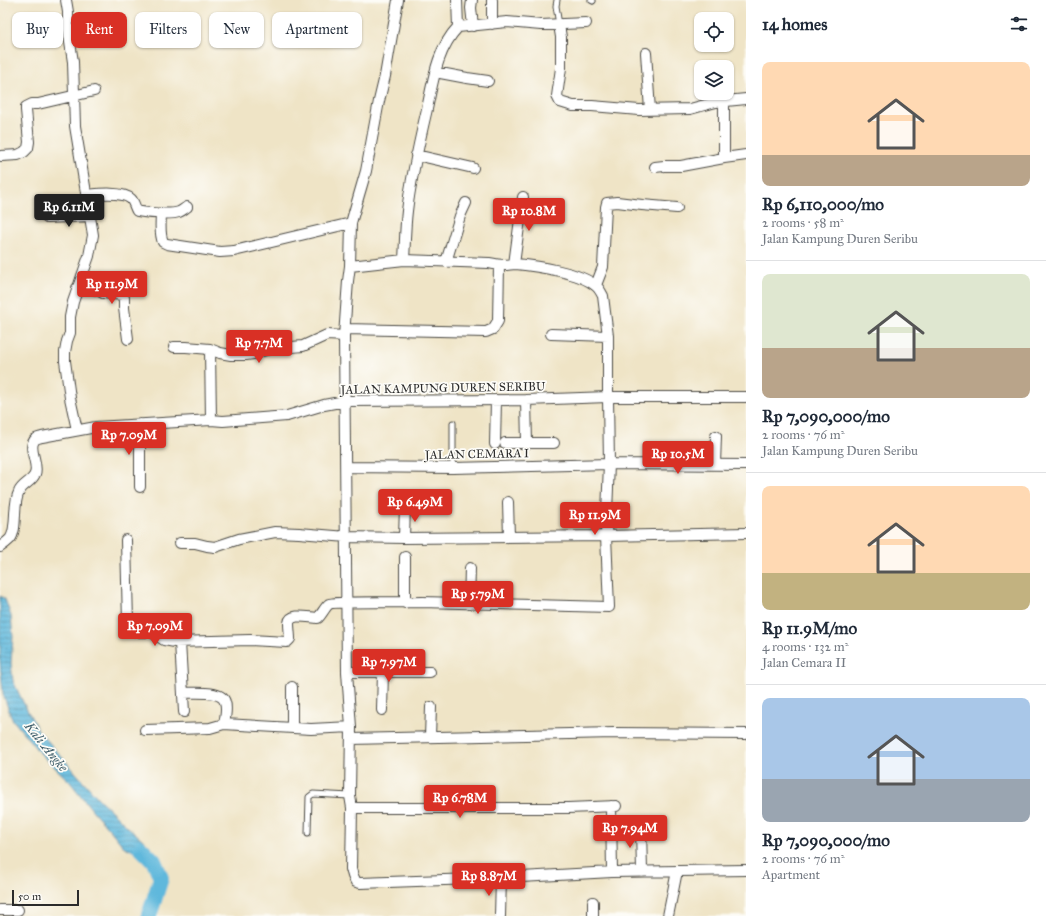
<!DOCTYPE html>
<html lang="en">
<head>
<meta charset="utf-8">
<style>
  body { margin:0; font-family:"IM FELL Great Primer",serif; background:#f2f2f3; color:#1f2937; height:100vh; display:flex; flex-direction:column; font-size:15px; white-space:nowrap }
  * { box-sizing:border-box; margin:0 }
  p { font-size:13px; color:#747a83 }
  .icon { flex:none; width:22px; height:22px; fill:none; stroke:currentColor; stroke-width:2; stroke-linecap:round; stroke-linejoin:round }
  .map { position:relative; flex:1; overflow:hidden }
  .sheet { display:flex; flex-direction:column; background:#fff; width:300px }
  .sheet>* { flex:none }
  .guide { position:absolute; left:12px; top:12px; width:380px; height:36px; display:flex; gap:8px }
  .tools { position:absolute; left:694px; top:12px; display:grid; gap:8px }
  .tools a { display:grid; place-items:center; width:40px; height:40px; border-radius:8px; background:#fff; box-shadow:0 1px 3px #0004; font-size:20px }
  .scale { position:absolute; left:12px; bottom:10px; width:67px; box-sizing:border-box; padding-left:4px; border:2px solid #2b2b2b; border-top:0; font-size:11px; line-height:14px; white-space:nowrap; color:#2b2b2b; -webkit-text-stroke:3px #fdfcf7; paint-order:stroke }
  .price { position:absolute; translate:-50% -34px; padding:0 9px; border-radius:4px; background:#d93025; color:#fff; font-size:13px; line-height:26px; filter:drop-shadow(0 1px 2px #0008) }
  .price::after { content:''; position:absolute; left:50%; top:24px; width:12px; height:9px; margin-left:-6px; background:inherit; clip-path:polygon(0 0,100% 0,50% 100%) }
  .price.active { background:#222; color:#fff }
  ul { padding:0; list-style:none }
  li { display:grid; align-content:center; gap:8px; height:212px; padding:0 16px }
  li+li { border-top:1px solid #e0e1e3 }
  li span { display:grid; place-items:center; height:124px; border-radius:8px; color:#555 }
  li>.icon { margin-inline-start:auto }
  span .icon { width:72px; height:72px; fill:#fffc; stroke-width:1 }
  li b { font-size:17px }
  h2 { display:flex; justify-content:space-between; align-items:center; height:48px; padding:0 16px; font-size:17px }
  .tag { padding:0 14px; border-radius:8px; background:#fff; box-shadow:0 1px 3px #0004; font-size:14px; line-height:36px }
  .tag.active { background:#d93025; color:#fff }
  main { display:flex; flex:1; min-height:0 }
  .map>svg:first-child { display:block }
  .water { fill:url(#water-rules); stroke:#457284 }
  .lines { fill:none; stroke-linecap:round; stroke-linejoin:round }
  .river { stroke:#5fb8dc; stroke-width:16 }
  .lane-casing { stroke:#484742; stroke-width:7 }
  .street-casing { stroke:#484742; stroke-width:12 }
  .lane { stroke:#fff; stroke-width:5 }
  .street { stroke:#fff; stroke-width:10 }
  .labels { text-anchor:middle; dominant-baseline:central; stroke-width:3.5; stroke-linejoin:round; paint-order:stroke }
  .street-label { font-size:12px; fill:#2b2b2b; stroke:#fdfcf7 }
  .water-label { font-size:13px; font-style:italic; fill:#3d5c69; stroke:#fdfcf7 }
</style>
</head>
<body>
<main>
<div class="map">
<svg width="746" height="916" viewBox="0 0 746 916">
  <defs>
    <pattern id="water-rules" width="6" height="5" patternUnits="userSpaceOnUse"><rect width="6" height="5" fill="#5fb8dc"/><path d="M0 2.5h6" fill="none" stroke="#4f96b3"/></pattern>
  </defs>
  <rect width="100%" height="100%" fill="#fdfcf7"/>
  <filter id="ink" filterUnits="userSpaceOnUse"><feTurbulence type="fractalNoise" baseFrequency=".025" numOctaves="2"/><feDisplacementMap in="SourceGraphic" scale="8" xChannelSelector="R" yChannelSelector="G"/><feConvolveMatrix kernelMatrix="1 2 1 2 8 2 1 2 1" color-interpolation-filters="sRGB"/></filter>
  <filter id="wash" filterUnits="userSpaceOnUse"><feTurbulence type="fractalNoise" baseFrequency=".012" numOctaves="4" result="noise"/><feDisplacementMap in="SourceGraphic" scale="16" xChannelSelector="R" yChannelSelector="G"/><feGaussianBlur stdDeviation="0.9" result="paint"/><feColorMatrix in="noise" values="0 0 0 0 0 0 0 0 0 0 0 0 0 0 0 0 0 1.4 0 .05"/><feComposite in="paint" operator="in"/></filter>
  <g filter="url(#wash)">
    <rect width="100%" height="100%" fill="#efe4c6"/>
    <path class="water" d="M0,596L5,599L11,616L13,637L11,663L13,681L24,704L38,730L98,798L129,828L149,845L161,860L151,867L141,855L123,846L111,831L93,811L70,782L39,752L12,719L3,694L0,661Z"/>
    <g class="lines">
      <path class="river" d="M141,848L154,861L161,878L149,916"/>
    </g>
  </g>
  <g filter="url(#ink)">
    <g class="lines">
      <defs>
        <path id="lane" d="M557,0L556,6L559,25
          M591,0L593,1
          M453,468V423
          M308,833L309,797L313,794L350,796"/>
        <path id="street" d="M66,0L68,12V29L73,62L75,126L93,235L89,256L73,302L70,317V333L67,341L65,352V361L70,398L77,430
          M457,0L458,27
          M472,0L471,8L473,26
          M492,0V24
          M559,25L561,37V68L557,96L560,102L573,106H592L639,110L690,109L716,102L746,99
          M646,53L650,110
          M435,72L467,78L488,81
          M724,101V158
          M416,155L473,168
          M1,156L18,155L24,152L28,148L29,142L26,110V107L32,104H38L94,91
          M655,167L664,166H681L724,158L746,155
          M86,195C97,194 123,191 131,199C134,202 135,208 137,211C145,213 171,215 179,212C182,211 185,208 187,207
          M161,213C161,223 159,233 163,242L167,244L220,252L234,251L351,223
          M47,218L90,216
          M404,260C405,244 405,228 407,211C411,177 419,143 427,109C433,81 437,49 458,27L507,22L541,25L586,23
          M446,262L460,216L466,203
          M514,264L523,197
          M350,266L351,223L359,195L366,171L379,101L385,76L398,0
          M596,285L603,267L606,207L607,203L617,202L642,205L677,208
          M77,288L93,289L98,290L103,293L123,295L124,298V308L128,339
          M345,329L486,332L493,329L498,321L499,265
          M551,334L608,336
          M174,347H186L210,349L220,353L231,355H246L253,354L269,349L303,346L327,335L344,336
          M210,349L211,420
          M526,400L527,443
          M140,424V487
          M505,443H554
          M495,444L496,400
          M715,464L716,436
          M346,467L453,468L609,464L746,465
          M508,502L509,537
          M404,538L405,506
          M126,540L128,623L131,630L138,632H152L164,640L175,642L250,640L287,642L290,639C290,634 289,629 289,623C290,612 310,618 318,618C322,614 325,607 329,604C334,601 410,603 422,602L609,607L606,536L609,464L608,397V336L603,296C601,292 599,288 596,286C580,272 536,266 516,264C512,264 508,265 504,265C499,265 494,264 489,263L404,260L350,266L348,281L344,336L347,672L351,727L350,796L352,808L351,869L353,876L356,882L360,883L501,878L612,872L746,870
          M180,543H195L207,546L215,547L239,539L275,532L299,533L347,537L404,538L606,536L746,533
          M0,547C3,545 7,542 10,539C18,529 12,505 19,492C22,484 32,482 35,474C39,464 28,449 34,441C35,438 39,438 42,437L96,427L211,420L223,421L287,416L324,405L345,401L526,400L608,397H746
          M405,557V603
          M469,604L470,568
          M180,642L184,712
          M347,672H430
          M382,710L383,672
          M224,724L311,729L351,727
          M292,728V687
          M145,730L210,728L224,724C225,719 227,707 225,702C222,690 194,693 184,693
          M430,737L431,707
          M351,739L614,733L746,734
          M611,806L612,872
          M352,808H568L616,806
          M641,827L642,872
          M0,910H18
          M500,916L501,878
          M593,916V902
          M668,916L677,871"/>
      </defs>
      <use href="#lane" class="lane-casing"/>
      <use href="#street" class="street-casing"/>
      <use href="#lane" class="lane"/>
      <use href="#street" class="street"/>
    </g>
  </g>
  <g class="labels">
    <g class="street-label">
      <text transform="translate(443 388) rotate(-1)">JALAN KAMPUNG DUREN SERIBU</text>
      <text transform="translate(477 454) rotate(-1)">JALAN CEMARA I</text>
    </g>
    <g class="water-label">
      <text transform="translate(46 747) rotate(51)">Kali Angke</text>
    </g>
  </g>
</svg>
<div class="tools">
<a><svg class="icon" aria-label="locate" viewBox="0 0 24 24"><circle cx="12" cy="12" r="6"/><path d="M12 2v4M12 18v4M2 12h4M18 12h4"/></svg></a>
<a><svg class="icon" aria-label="layers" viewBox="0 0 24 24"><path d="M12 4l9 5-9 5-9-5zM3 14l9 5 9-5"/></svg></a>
</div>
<div class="scale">50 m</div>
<b class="price active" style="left:69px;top:228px">Rp 6.11M</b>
<b class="price" style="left:529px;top:232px">Rp 10.8M</b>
<b class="price" style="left:112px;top:305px">Rp 11.9M</b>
<b class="price" style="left:259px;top:364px">Rp 7.7M</b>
<b class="price" style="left:129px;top:456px">Rp 7.09M</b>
<b class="price" style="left:678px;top:475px">Rp 10.5M</b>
<b class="price" style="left:415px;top:523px">Rp 6.49M</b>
<b class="price" style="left:595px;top:536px">Rp 11.9M</b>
<b class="price" style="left:478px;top:615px">Rp 5.79M</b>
<b class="price" style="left:155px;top:647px">Rp 7.09M</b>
<b class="price" style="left:389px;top:683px">Rp 7.97M</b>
<b class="price" style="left:460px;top:819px">Rp 6.78M</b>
<b class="price" style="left:630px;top:849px">Rp 7.94M</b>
<b class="price" style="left:489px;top:897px">Rp 8.87M</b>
<div class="guide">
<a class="tag">Buy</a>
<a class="tag active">Rent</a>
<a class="tag">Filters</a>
<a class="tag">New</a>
<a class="tag">Apartment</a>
</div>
</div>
<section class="sheet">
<h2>14 homes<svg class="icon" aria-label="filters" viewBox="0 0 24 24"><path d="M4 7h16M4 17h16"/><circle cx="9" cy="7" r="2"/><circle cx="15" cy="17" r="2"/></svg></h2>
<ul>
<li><span style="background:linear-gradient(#ffd9b3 75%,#b9a48a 0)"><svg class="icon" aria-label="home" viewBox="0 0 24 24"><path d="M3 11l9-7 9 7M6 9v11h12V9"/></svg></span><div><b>Rp 6,110,000/mo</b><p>2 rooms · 58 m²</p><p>Jalan Kampung Duren Seribu</p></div></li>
<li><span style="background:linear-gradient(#dfe7d0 60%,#b9a48a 0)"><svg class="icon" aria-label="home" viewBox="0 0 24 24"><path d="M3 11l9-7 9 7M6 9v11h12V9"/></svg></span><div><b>Rp 7,090,000/mo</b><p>2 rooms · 76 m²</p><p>Jalan Kampung Duren Seribu</p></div></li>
<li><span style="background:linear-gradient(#ffd9b3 70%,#c2b280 0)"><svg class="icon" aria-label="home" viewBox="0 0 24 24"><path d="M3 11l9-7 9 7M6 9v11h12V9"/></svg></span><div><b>Rp 11.9M/mo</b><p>4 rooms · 132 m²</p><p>Jalan Cemara II</p></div></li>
<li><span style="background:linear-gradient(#a9c7e8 65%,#9aa5b1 0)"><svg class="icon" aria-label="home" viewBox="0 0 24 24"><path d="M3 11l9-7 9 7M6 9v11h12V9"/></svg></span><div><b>Rp 7,090,000/mo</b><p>2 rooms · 76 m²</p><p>Apartment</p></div></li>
</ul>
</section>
</main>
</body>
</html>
